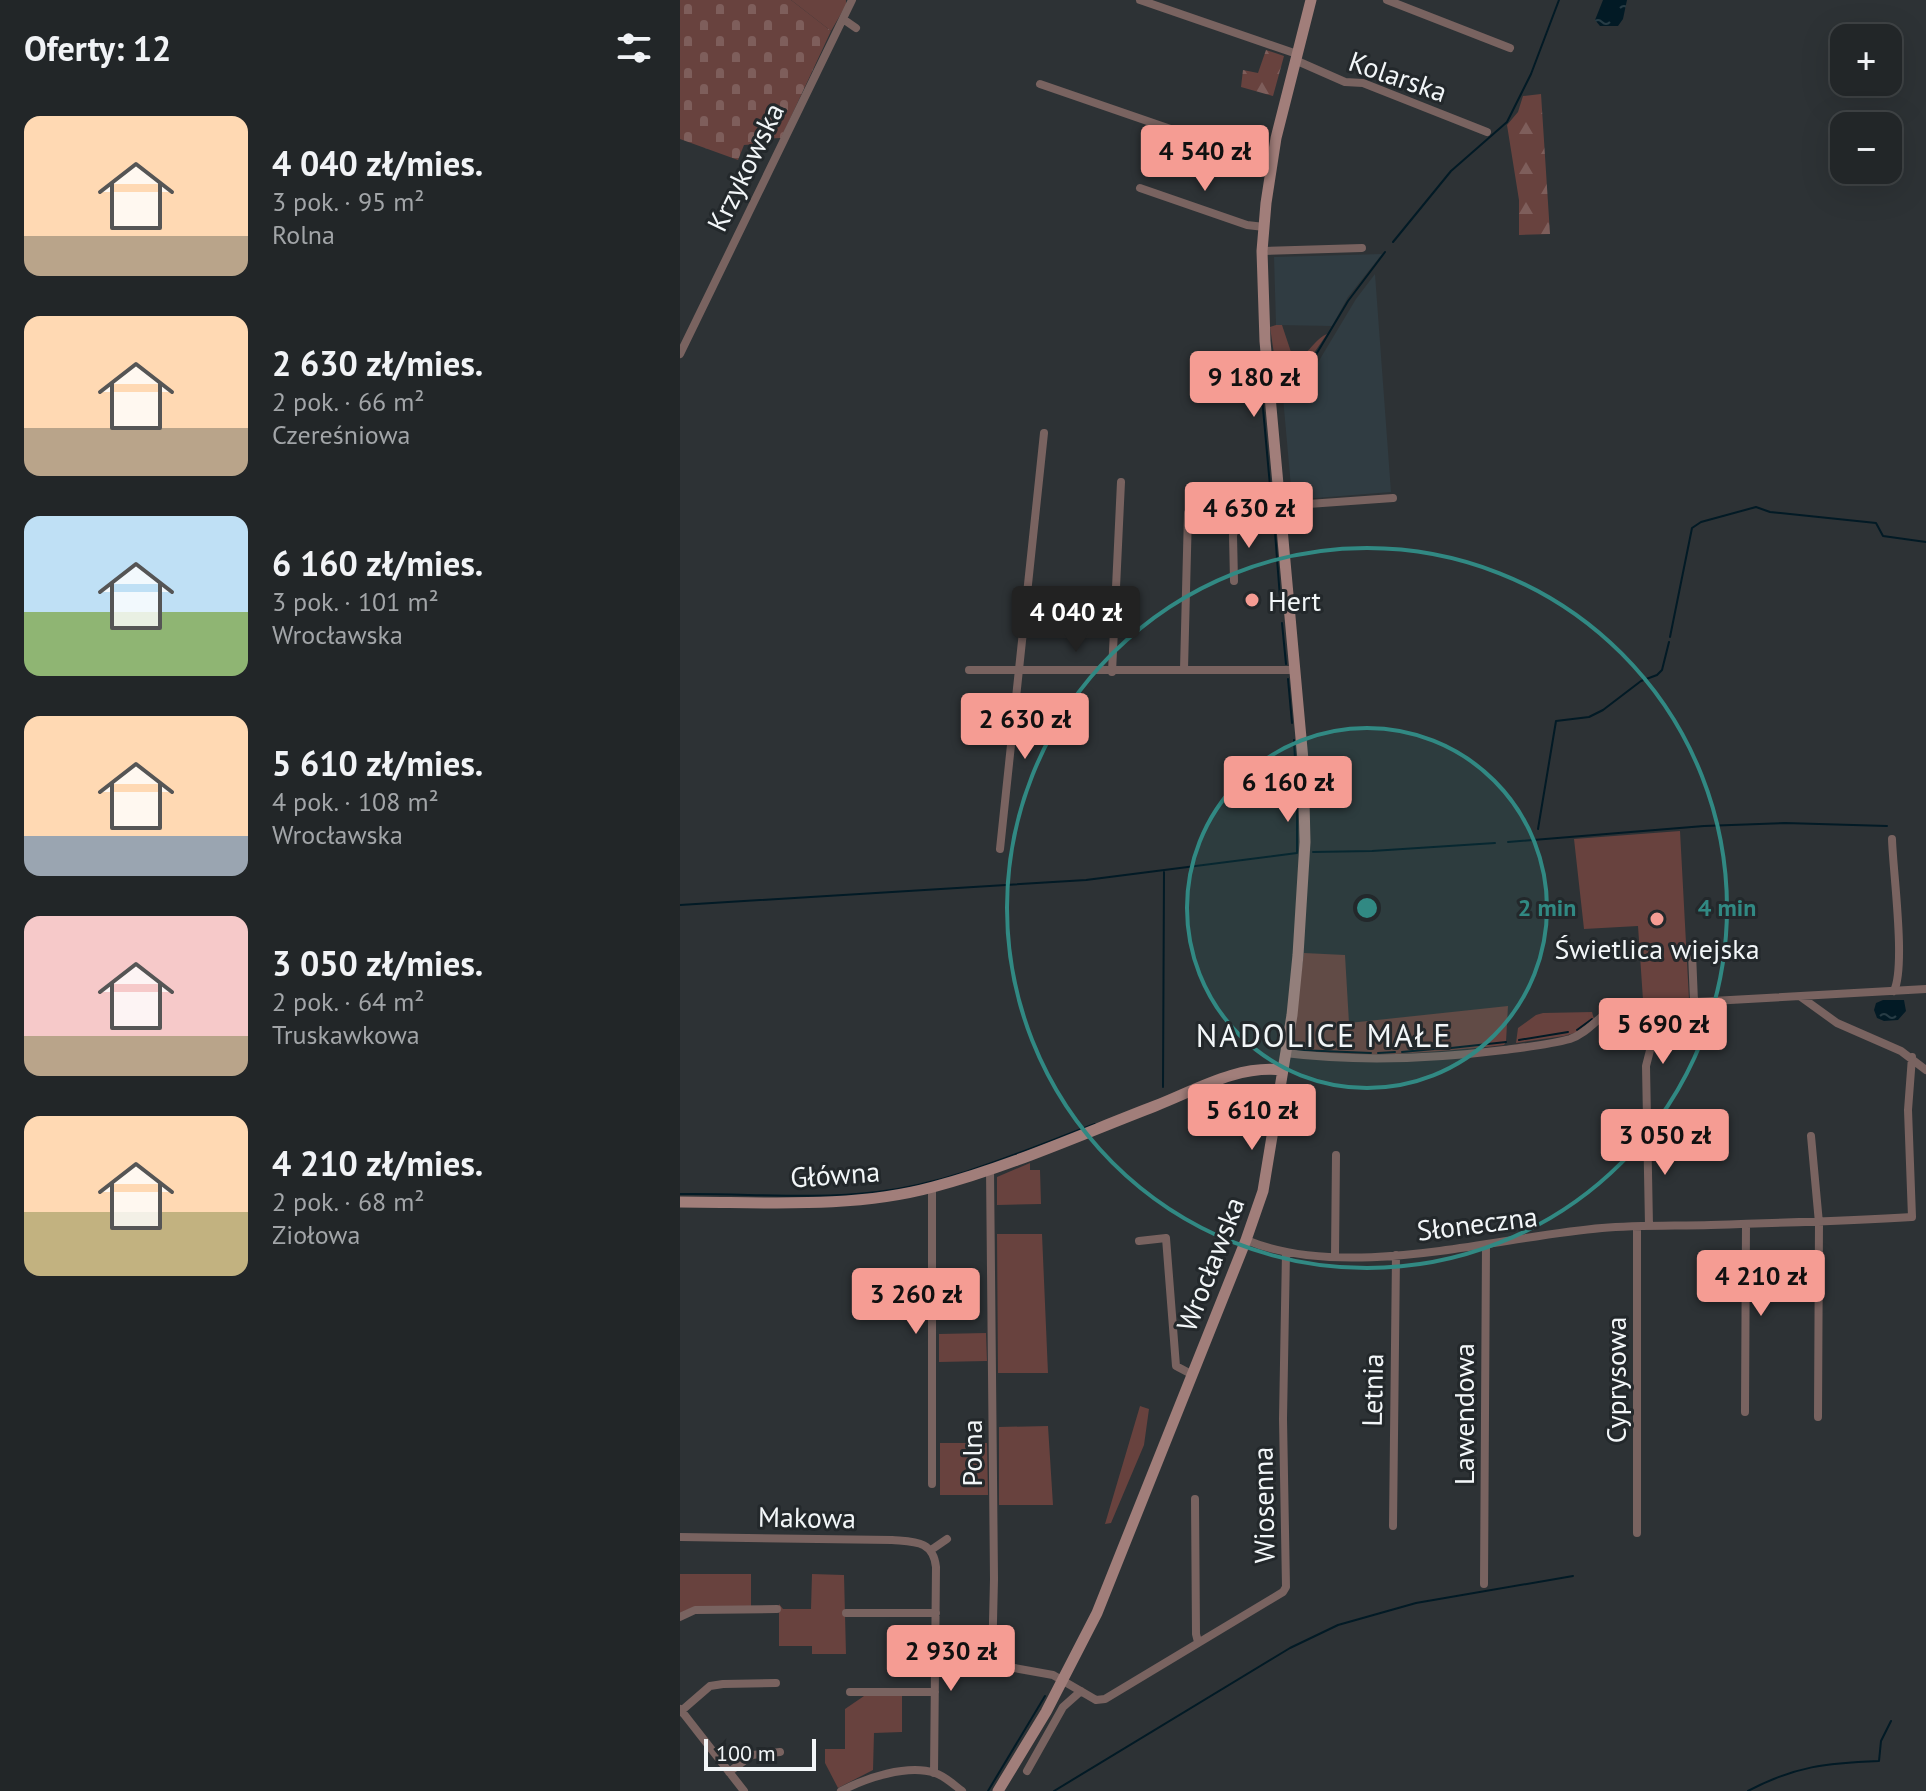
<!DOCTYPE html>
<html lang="pl">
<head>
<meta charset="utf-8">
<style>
  body { margin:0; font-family:"PT Sans",sans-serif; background:#2a2e30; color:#f1f3f6; height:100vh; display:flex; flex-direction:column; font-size:30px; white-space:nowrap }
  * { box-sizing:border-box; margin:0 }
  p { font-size:26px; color:#a2a5a8 }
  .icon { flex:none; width:44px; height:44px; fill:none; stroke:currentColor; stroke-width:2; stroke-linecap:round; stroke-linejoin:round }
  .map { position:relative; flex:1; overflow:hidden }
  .sheet { display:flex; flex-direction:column; background:#222628; width:680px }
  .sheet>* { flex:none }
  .fabs { position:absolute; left:1150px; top:24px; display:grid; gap:16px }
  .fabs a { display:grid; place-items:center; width:72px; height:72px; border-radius:16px; background:#222628; box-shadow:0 8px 32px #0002,0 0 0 2px #3f4345; font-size:40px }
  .scale { position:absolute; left:24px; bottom:20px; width:112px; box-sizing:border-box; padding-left:8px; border:4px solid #f2f6f8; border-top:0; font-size:22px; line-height:28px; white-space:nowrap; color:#f2f6f8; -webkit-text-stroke:6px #23282b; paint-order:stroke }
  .price { position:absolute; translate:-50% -68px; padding:0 18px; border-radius:8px; background:#f59c93; color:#111; font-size:26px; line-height:52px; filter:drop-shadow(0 2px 4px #0008) }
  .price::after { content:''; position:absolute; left:50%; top:48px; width:24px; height:18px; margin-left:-12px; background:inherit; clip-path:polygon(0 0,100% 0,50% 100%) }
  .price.current { background:#222; color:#fff }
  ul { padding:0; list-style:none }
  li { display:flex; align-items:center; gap:24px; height:200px; padding:0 24px }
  li span { display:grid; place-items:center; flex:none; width:224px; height:160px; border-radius:16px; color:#555 }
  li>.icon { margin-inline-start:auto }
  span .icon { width:96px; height:96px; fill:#fffc; stroke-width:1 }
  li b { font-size:34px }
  h2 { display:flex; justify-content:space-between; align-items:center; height:96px; padding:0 24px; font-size:34px }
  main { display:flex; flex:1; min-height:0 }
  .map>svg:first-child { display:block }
  .built { fill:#303c42 }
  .green { fill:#68423e }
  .forest { fill:url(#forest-firs) }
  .cemetery { fill:url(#cemetery-stones) }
  .water { fill:url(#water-ripples) }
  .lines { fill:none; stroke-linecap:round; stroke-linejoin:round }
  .stream { stroke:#021a25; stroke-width:2 }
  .street { stroke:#796360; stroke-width:8 }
  .secondary { stroke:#a17e7a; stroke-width:11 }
  .ring { fill:none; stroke:#318983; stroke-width:4 }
  .poi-dot { fill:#f59c93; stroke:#23282b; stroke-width:3 }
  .labels { text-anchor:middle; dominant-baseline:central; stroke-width:6; stroke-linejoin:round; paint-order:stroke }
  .street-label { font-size:28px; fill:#f2f6f8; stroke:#23282b }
  .poi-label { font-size:28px; fill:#f2f6f8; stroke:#23282b; text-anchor:start }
  .quarter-label { font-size:32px; letter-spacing:2px; fill:#f2f6f8; stroke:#23282b }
  .centre { fill:#318983; stroke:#23282b; stroke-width:4 }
  .ring-label { font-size:24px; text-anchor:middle; font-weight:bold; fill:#318983; stroke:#23282b; stroke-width:6; stroke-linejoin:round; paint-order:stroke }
</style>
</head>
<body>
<main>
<section class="sheet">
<h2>Oferty: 12<svg class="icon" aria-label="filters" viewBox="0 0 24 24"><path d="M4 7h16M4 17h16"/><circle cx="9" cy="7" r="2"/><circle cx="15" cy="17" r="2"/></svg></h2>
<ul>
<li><span style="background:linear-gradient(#ffd9b3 75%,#b9a48a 0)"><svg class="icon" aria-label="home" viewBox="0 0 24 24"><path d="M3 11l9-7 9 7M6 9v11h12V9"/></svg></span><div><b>4 040 zł/mies.</b><p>3 pok. · 95 m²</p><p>Rolna</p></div></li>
<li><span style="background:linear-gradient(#ffd9b3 70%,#b9a48a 0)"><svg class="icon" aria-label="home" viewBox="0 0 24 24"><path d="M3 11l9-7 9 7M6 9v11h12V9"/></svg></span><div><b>2 630 zł/mies.</b><p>2 pok. · 66 m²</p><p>Czereśniowa</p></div></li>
<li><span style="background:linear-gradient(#bfe0f5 60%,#8fb573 0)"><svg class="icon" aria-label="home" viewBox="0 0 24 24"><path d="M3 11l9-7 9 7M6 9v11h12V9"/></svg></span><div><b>6 160 zł/mies.</b><p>3 pok. · 101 m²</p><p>Wrocławska</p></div></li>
<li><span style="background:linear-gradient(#ffd9b3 75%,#9aa5b1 0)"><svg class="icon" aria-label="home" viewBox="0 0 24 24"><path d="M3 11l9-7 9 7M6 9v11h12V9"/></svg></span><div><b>5 610 zł/mies.</b><p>4 pok. · 108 m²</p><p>Wrocławska</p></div></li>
<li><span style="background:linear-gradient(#f6c9c9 75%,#b9a48a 0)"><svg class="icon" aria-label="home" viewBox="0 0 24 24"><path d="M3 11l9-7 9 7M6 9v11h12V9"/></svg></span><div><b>3 050 zł/mies.</b><p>2 pok. · 64 m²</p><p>Truskawkowa</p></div></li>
<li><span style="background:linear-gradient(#ffd9b3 60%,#c2b280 0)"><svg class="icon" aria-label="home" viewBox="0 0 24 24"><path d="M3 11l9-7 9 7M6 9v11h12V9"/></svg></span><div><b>4 210 zł/mies.</b><p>2 pok. · 68 m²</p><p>Ziołowa</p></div></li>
</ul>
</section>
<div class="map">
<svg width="1246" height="1791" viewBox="0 0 1246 1791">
  <defs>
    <pattern id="forest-firs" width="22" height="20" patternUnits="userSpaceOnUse" patternTransform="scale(2)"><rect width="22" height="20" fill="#68423e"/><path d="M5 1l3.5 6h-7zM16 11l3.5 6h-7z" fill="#7e5e5b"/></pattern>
    <pattern id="cemetery-stones" width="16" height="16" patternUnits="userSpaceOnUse" patternTransform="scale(2)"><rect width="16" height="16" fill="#68423e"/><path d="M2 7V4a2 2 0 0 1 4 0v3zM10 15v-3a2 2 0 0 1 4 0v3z" fill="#7e5e5b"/></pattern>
    <pattern id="water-ripples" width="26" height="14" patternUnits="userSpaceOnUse" patternTransform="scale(2)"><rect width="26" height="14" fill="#021a25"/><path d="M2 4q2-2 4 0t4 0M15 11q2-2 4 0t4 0" fill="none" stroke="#273c45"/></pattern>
  </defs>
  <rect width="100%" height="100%" fill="#2d3235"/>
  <path class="built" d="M702,254L668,297L652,326L596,325L594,257Z
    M695,274L711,492L623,499L611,487L601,375L627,373L634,369L676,299Z"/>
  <path class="green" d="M111,0H166V5L151,31Z
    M596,325H602L611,352L624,354C632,348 637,338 647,334L625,366L596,368L590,327Z
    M1000,831L1009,999L963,1000L958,926L904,929L894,839Z
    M624,953L665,955L669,1023L828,1006L826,1042L824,1045C788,1049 634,1065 610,1046Z
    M912,1012L914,1019L898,1032L884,1036L836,1043L838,1028L856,1015L863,1013Z
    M350,1163V1170H360L361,1204L317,1205V1177Z
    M317,1234H362L368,1373H318Z
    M306,1333L307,1361L259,1362V1334Z
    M460,1406L469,1409L464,1445L431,1523L425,1524Z
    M368,1426L373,1505H319V1427Z
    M260,1443H307L308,1495H260Z
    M0,1574H71V1607H14L0,1613Z
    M132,1574L164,1575L166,1654H132V1646H99V1604L103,1609H131Z
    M184,1696H222V1732L194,1733L193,1770L158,1788L145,1763V1749H165V1709Z"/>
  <path class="forest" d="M586,50L604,56L593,96L561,87L563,70L578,73Z
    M861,94L870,234L839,235V200L827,125L838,112L843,96Z"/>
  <path class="cemetery" d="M0,0H111L151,31L101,138L79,139L77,144L64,145L58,160L0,139Z"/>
  <path class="water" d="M923,0H947L943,19L938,26H920L915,20Z
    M1203,1000H1224L1226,1011L1218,1020L1204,1021L1197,1018L1194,1010L1196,1003Z"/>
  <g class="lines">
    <path class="stream" d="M713,242L771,171L827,122L851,74L879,0
      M594,373L628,368L668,301L705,252
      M580,375L593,519
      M595,532L601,611
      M602,623L606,664
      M990,637L1012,528L1021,522L1076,507L1090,512L1196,523L1203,536L1246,542
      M608,679L612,723
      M614,740L616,778
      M858,829L876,721L909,717L923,710L961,681L977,675L982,670L989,642
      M828,842L1024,826L1105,823L1207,826
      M633,852L692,851L815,843
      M0,905L406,880L617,853V797
      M897,1030L912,1019
      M839,1040L888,1032
      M762,1049L826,1042
      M618,1050L691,1053
      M722,1052L754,1049
      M698,1053L715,1052
      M483,1087L484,872
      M0,1194C65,1193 132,1200 197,1192C272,1183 345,1150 415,1124
      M308,1791L365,1696
      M374,1791L610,1648L658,1625L736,1603L893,1576
      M1068,1791C1115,1766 1147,1763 1199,1761L1201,1741L1211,1721"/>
    <path class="street" d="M460,0L617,54
      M707,0L830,48
      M163,19L176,28
      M615,60L665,82L683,83L807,132
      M360,84L592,164
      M460,188L567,225L584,227
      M582,251L682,248
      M0,354L172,0
      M600,506L713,498
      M554,581L553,535L561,515L592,525L602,524
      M504,669L508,513
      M289,670H615
      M432,672L441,482
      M1212,839C1213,873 1226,965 1214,991
      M320,849L364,433
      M1012,953L1014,1002
      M1121,997L1157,1023L1221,1051L1246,1070
      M605,1053C677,1062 752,1059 824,1050C846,1047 869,1045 890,1039C911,1032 921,1011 941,1006L1246,989
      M1131,1136L1139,1223L1138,1417
      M310,1169L314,1579L312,1664L373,1675L416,1700L425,1699L603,1592L606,1587L603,1419L606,1252
      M252,1187V1484
      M969,1226L966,1066L976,1027L977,1004
      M957,1227V1533
      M566,1240C668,1282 815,1237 922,1228C958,1225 995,1226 1031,1225C1098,1223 1165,1221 1232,1217L1228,1110L1232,1057
      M459,1241L486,1238L496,1366L513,1375
      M655,1257L656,1155
      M1065,1412L1066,1224
      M515,1499L516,1634L518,1642
      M713,1526L716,1255
      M0,1537L212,1540C234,1542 253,1540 256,1567L254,1773
      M251,1550L267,1539
      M804,1584L806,1245
      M166,1613H256
      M0,1617L15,1610L97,1609
      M170,1692H255
      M0,1709L64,1791
      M0,1712L30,1686L43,1684L96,1683
      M347,1771L383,1707L401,1691
      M49,1772L72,1755L100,1752
      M161,1791C186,1778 227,1764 255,1773C265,1776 274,1785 282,1791"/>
    <path class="secondary" d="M0,1202C84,1202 172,1209 253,1187C329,1167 402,1134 475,1106C516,1090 557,1065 602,1070
      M318,1791L366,1712L417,1613L566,1240L583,1191L612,1015L618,955L625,842L623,760L585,341L582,251L586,203L596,138L631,0"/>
  </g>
  <circle cx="687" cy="908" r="180" fill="#318983" fill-opacity=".12"/>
  <g class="ring">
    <circle cx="687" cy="908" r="180"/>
    <circle cx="687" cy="908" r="360"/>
  </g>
  <g class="poi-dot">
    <circle cx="572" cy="600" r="8"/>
    <circle cx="977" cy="919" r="8"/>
  </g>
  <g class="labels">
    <g class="street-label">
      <text transform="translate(718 76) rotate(19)">Kolarska</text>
      <text transform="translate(65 167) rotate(-64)">Krzykowska</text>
      <text transform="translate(155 1174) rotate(-4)">Główna</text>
      <text transform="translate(797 1223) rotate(-7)">Słoneczna</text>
      <text transform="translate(530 1264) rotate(-69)">Wrocławska</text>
      <text transform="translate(935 1380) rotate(-90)">Cyprysowa</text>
      <text transform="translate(692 1390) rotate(-89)">Letnia</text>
      <text transform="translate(783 1414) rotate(-90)">Lawendowa</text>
      <text transform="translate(291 1453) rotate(-90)">Polna</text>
      <text transform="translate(583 1505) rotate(-91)">Wiosenna</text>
      <text transform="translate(127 1517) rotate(1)">Makowa</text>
    </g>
    <g class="poi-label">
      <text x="588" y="600">Hert</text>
      <text x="977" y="948" text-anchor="middle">Świetlica wiejska</text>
    </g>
    <g class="quarter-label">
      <text x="644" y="1035">NADOLICE MAŁE</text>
    </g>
  </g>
  <circle cx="687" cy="908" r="12" class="centre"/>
  <g class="ring-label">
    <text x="867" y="916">2 min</text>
    <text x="1047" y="916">4 min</text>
  </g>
</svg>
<div class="fabs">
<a>+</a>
<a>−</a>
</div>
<div class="scale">100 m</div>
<b class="price" style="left:525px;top:193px">4 540 zł</b>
<b class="price" style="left:574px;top:419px">9 180 zł</b>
<b class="price" style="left:569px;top:550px">4 630 zł</b>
<b class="price current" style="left:396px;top:654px">4 040 zł</b>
<b class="price" style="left:345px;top:761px">2 630 zł</b>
<b class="price" style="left:608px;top:824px">6 160 zł</b>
<b class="price" style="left:983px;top:1066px">5 690 zł</b>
<b class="price" style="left:572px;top:1152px">5 610 zł</b>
<b class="price" style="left:985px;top:1177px">3 050 zł</b>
<b class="price" style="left:1081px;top:1318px">4 210 zł</b>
<b class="price" style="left:236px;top:1336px">3 260 zł</b>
<b class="price" style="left:271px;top:1693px">2 930 zł</b>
</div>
</main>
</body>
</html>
